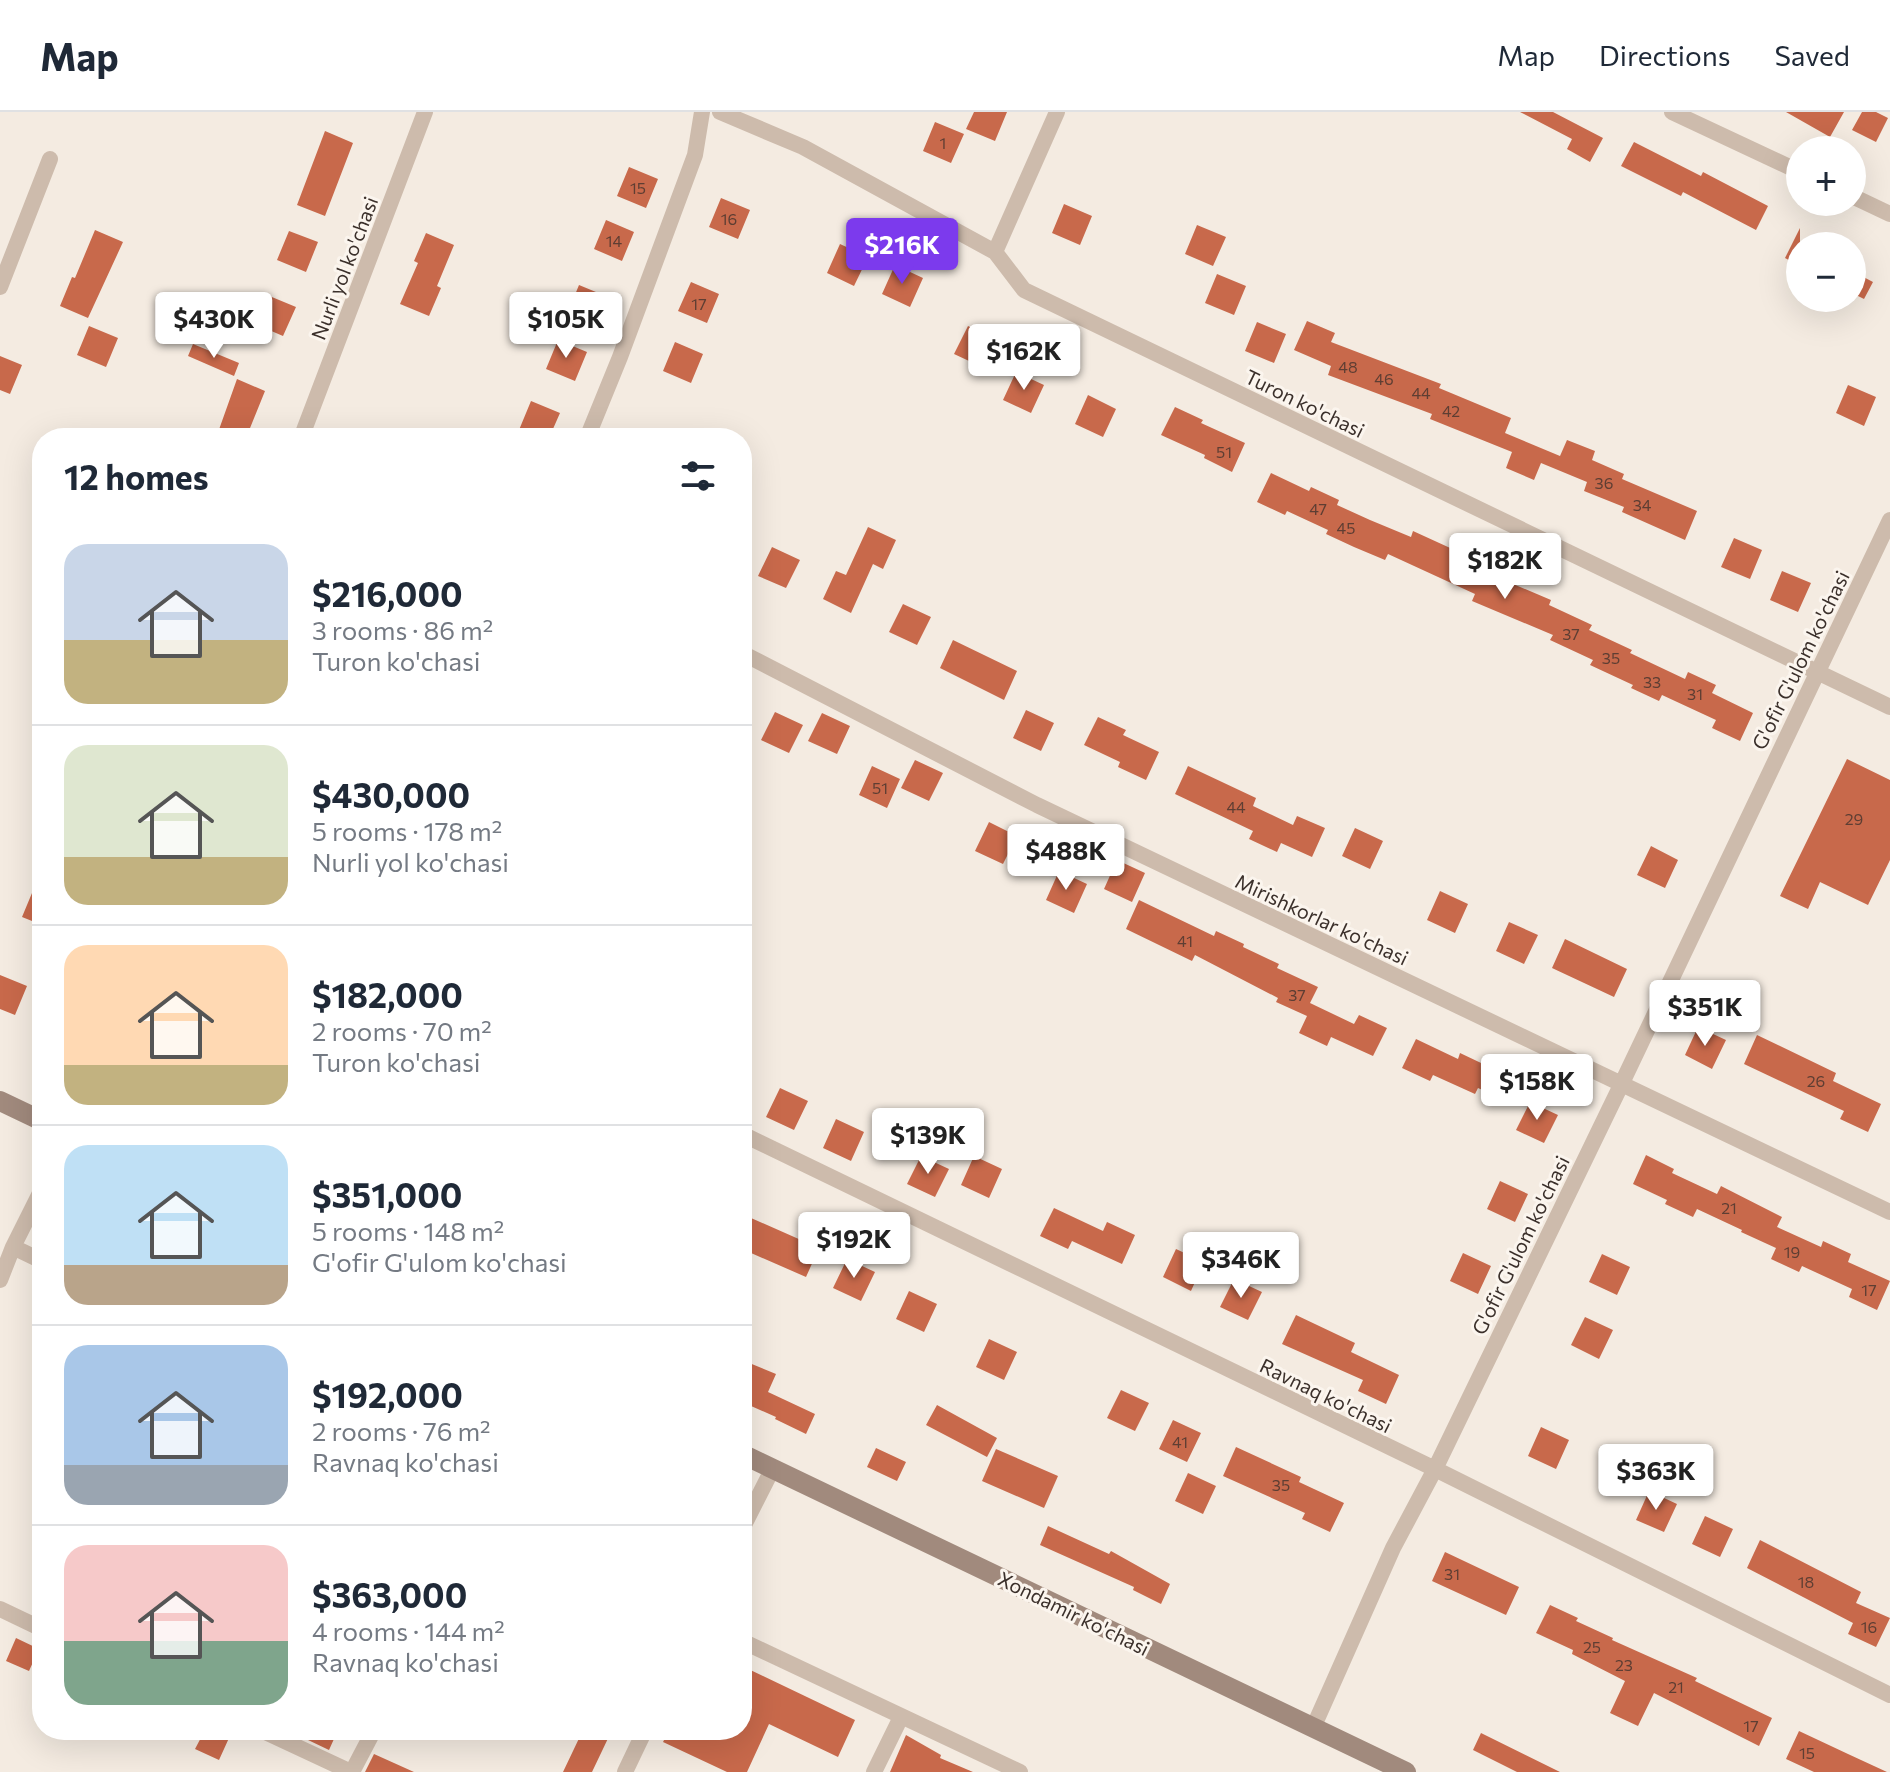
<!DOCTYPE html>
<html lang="en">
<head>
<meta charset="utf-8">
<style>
  body { margin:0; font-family:Commissioner,sans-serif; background:#f6f6f7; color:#1f2937; height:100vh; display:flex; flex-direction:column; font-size:30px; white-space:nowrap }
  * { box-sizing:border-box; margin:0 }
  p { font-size:26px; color:#747a83 }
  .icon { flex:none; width:44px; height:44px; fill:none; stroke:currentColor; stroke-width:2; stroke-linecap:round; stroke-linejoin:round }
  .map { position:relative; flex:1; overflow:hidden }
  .side { position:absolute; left:32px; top:316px; width:720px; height:1312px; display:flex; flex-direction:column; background:#fff; border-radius:32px; box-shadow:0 8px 32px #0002 }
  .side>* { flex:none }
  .fabs { position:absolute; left:1786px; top:24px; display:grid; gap:16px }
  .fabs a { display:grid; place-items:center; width:80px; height:80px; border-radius:50%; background:#fff; box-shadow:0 8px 32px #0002; font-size:40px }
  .price { position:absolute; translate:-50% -68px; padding:0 18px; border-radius:8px; background:#fff; color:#222; font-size:26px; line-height:52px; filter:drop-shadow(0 2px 4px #0008) }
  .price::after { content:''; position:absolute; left:50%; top:48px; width:24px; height:18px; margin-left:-12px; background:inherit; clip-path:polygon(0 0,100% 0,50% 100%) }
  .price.selected { background:#7c3aed; color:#fff }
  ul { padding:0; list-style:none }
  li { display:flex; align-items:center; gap:24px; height:200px; padding:0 32px }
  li+li { border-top:2px solid #e0e1e3 }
  li span { display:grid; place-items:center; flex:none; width:224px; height:160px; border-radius:24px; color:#555 }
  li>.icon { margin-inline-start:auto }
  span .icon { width:96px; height:96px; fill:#fffc; stroke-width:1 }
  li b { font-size:34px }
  h2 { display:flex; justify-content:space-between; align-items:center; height:96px; padding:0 32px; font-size:34px }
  header { display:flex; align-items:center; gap:48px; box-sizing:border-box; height:112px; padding:0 40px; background:#fff; border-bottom:2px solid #e0e1e3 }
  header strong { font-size:38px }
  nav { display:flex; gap:44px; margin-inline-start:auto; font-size:28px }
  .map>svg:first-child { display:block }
  .building { fill:#c8694b }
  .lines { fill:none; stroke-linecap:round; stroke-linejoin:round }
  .minor { stroke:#cdbbac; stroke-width:16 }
  .secondary { stroke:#a18a7d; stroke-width:20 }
  .labels { text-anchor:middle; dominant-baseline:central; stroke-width:6; stroke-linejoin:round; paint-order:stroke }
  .number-label { font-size:16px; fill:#5e3e33 }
  .street-label { font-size:20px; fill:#3b302b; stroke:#fbf5ee }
</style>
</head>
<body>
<header>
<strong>Map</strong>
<nav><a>Map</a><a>Directions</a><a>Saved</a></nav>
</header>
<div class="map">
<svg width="1890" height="1660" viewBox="0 0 1890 1660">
  <rect width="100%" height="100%" fill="#f4ebe1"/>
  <path class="building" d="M974,0H1007L995,29L966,17Z
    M1520,0H1553L1603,26L1590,50L1567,37L1572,27Z
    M1786,0H1844L1830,25Z
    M1862,0H1876L1888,6L1876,30L1852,18Z
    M935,10L964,22L951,51L923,39Z
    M325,19L353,31L325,104L297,93Z
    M1634,30L1701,64L1703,60L1768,94L1756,118L1683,80L1681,84L1621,54Z
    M629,55L658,67L646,96L617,84Z
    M721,86L750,98L738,127L709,115Z
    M1064,92L1092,104L1080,133L1052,121Z
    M606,108L634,120L622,149L594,137Z
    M1197,113L1226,125L1213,154L1185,142Z
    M1800,116V154L1785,146Z
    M95,118L123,130L88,206L60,194L72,165L75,166Z
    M289,119L318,130L306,160L277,148Z
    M426,121L454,133L437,174L441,176L429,204L400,192L418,151L414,149Z
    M840,132L868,145L854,174L827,161Z
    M895,153L923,166L910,195L882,182Z
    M1852,159L1873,170L1864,187L1852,181Z
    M1217,162L1246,174L1234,203L1205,191Z
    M691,170L719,182L707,211L678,199Z
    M579,173L608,185L596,214L567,202Z
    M267,183L296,195L283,224L255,212Z
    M1307,209L1335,221L1331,230L1441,272L1439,276L1511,306L1505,321L1560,344L1567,328L1595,339L1592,348L1624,362L1622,367L1697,399L1685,428L1622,400L1624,395L1584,379L1587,370L1541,351L1534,368L1506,356L1512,340L1430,307L1432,302L1328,263L1331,254L1294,238Z
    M1257,210L1286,222L1274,251L1245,239Z
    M89,214L118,226L106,255L77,243Z
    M968,214L996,227L982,255L954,242Z
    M558,228L587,240L575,269L546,257Z
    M675,230L703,242L691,271L663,259Z
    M193,232L239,251L234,264L188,244Z
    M0,244L22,253L10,282L0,278Z
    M1016,260L1044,273L1031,301L1003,288Z
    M237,267L265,279L246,326H216Z
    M1848,273L1876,285L1864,314L1836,301Z
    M1088,283L1116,297L1103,325L1075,312Z
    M531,289L560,301L549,326H538L519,318Z
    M1175,295L1203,308L1201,311L1245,331L1232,360L1204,346L1205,343L1161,323Z
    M1271,361L1309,379L1311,375L1339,388L1337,393L1370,408L1411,425L1413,419L1483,451L1480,458L1551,488L1549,493L1592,513L1589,518L1632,538L1630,541L1685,567L1688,560L1716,573L1712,581L1753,601L1740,629L1712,616L1716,608L1662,583L1659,589L1631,576L1633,573L1590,553L1593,548L1550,528L1553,523L1472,489L1475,482L1388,442L1385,448L1354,435L1326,422L1328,418L1287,399L1285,403L1257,390Z
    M868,415L896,428L883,457L873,452L851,501L823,487L836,459L846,463Z
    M1734,426L1762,438L1750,467L1721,455Z
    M772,435L800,448L786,476L758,464Z
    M1782,459L1811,471L1798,500L1770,488Z
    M903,492L931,505L917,533L889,520Z
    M953,528L1017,559L1004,588L940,556Z
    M1026,598L1054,611L1041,639L1013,626Z
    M775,600L803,613L789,641L761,628Z
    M822,601L850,614L837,642L808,629Z
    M1098,605L1126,618L1123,623L1159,640L1146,668L1118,655L1120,650L1084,633Z
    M1847,647L1890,668V748L1868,793L1820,770L1808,797L1780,784Z
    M915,648L943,661L929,689L901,676Z
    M872,654L900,667L887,696L859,683Z
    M1188,654L1256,686L1253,694L1293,713L1297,704L1325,716L1312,745L1281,731L1277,740L1249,727L1253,719L1175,682Z
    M989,710L1017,724L1003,752L975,739Z
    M1355,716L1383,729L1370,757L1342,744Z
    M1651,734L1678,748L1665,776L1637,763Z
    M1117,748L1145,761L1132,790L1104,777Z
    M42,757V813L22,805Z
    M1059,759L1087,772L1074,801L1046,788Z
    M1440,779L1468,792L1455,821L1427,808Z
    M1139,788L1214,824L1216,819L1244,832L1243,835L1279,852L1277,856L1318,875L1310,891L1354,912L1359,903L1387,916L1373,944L1331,925L1327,934L1299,921L1307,904L1276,890L1278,886L1195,843L1192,849L1126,817Z
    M1509,810L1538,823L1524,852L1496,839Z
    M1565,827L1627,857L1614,885L1552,856Z
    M0,863L27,874L15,903L0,897Z
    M1698,915L1726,928L1712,957L1685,943Z
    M1757,923L1836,961L1833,969L1881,992L1868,1020L1840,1007L1844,999L1744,952Z
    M1416,927L1458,947L1460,941L1500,960L1503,953L1531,966L1518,994L1478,976L1475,982L1433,963L1430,969L1402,956Z
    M780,976L808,989L794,1018L766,1005Z
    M1530,990L1558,1003L1544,1031L1516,1018Z
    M836,1007L864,1020L851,1049L823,1036Z
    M1646,1043L1674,1057L1672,1061L1717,1082L1721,1074L1782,1105L1777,1115L1821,1135L1823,1129L1851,1142L1848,1150L1890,1169L1877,1198L1849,1185L1852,1177L1802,1154L1799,1160L1771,1147L1776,1136L1741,1120L1742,1118L1697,1097L1693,1105L1665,1092L1667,1088L1633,1072Z
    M921,1044L949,1057L935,1085L907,1072Z
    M974,1044L1002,1057L989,1086L961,1073Z
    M1500,1069L1528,1082L1515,1110L1487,1097Z
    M1054,1096L1103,1119L1107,1110L1135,1123L1122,1152L1072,1129L1068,1137L1040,1124Z
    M751,1106L819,1136L806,1165L742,1137V1127Z
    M1176,1137L1204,1150L1191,1179L1163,1165Z
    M1463,1141L1491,1154L1478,1182L1450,1169Z
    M1602,1142L1630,1155L1617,1183L1589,1170Z
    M847,1147L875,1160L861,1189L833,1176Z
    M1234,1167L1262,1180L1248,1208L1220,1195Z
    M909,1179L937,1192L924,1220L896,1207Z
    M1296,1203L1355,1231L1351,1240L1399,1263L1386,1292L1358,1279L1363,1268L1282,1232Z
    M1585,1205L1613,1218L1599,1247L1571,1233Z
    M989,1227L1017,1240L1004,1268L976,1255Z
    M742,1248L776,1262L768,1280L815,1302L806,1322L775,1307L776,1305L742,1290Z
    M1121,1278L1149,1291L1135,1319L1107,1306Z
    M937,1293L997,1326L987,1345L926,1313Z
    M1173,1308L1201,1321L1187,1350L1159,1337Z
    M1541,1315L1569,1328L1556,1357L1528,1344Z
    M1236,1335L1301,1365L1299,1370L1344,1391L1330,1420L1302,1407L1305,1401L1223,1364Z
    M876,1336L906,1350L897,1369L867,1355Z
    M996,1337L1058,1364L1044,1396L982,1369Z
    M1188,1361L1216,1374L1203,1402L1175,1389Z
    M1649,1379L1677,1392L1664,1420L1636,1408Z
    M1705,1404L1733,1417L1720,1445L1692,1432Z
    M1048,1414L1109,1442L1111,1439L1170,1472L1161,1492L1133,1478L1134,1475L1040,1433Z
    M1760,1428L1861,1480L1856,1491L1890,1506L1876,1535L1848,1522L1853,1511L1747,1456Z
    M1445,1440L1519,1475L1506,1503L1432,1469Z
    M1550,1493L1578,1506L1576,1509L1613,1526L1612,1528L1697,1566L1695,1569L1772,1606L1759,1634L1654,1581L1638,1614L1610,1601L1625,1569L1572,1542L1573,1538L1536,1521Z
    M16,1526L39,1537L29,1559L6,1549Z
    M742,1554L855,1608L838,1645L769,1612L747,1660H727L663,1630L669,1618H742Z
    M205,1618H212L229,1626L219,1648L195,1637Z
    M287,1618H338L329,1638Z
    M583,1618H612L592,1660H563Z
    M1799,1619L1848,1642L1887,1660H1814L1786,1647Z
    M1481,1621L1560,1660H1517L1473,1638Z
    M906,1623L941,1643L940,1646L973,1660H890Z
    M374,1642L414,1660H365Z"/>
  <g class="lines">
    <path class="minor" d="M720,0L803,35L995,140L1024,178L1890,595
      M1672,0L1800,60
      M1852,84L1890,102
      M995,140L1057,0
      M0,175L50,47
      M301,326L425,0
      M587,326L620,245L695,43L702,0
      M742,541L1037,693L1890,1100
      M742,1022L1435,1357L1890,1583
      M13,1135L42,1149
      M0,1168L13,1135L42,1077
      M742,1417L773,1356
      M0,1497L42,1517
      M742,1529L1020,1660
      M1313,1616L1393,1436L1435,1357L1622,971L1890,408
      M261,1618L351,1660
      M352,1660L374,1618
      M625,1660L645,1618
      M874,1660L901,1605"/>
    <path class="secondary" d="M0,989L42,1009
      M742,1342L1406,1660"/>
  </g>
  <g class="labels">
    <g class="number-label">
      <text x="943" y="30">1</text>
      <text x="638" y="75">15</text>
      <text x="729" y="106">16</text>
      <text x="614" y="128">14</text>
      <text x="699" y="191">17</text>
      <text x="1348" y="254">48</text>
      <text x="1384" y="266">46</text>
      <text x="1421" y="280">44</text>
      <text x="1451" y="298">42</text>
      <text x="1224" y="339">51</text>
      <text x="1604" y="370">36</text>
      <text x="1642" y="392">34</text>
      <text x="1318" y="396">47</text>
      <text x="1346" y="415">45</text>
      <text x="1571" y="521">37</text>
      <text x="1611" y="545">35</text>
      <text x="1652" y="569">33</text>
      <text x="1695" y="581">31</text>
      <text x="880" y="675">51</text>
      <text x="1236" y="694">44</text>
      <text x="1854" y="706">29</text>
      <text x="1185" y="828">41</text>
      <text x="1297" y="882">37</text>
      <text x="1816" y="968">26</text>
      <text x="1729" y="1095">21</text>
      <text x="1792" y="1139">19</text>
      <text x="1869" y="1177">17</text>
      <text x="1180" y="1329">41</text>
      <text x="1281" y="1372">35</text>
      <text x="1452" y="1461">31</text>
      <text x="1806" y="1469">18</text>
      <text x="1869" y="1514">16</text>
      <text x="1592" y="1534">25</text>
      <text x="1624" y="1552">23</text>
      <text x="1676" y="1574">21</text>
      <text x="1751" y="1613">17</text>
      <text x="1807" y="1640">15</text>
    </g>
    <g class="street-label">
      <text transform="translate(344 156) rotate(-69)">Nurli yol ko'chasi</text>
      <text transform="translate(1305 291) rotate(26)">Turon ko'chasi</text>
      <text transform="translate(1800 548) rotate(-64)">G'ofir G'ulom ko'chasi</text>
      <text transform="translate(1322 807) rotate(25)">Mirishkorlar ko'chasi</text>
      <text transform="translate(1520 1133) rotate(-64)">G'ofir G'ulom ko'chasi</text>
      <text transform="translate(1326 1283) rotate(26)">Ravnaq ko'chasi</text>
      <text transform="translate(1074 1501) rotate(26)">Xondamir ko'chasi</text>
    </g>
  </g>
</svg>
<div class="fabs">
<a>+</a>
<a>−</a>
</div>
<b class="price selected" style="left:902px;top:174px">$216K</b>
<b class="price" style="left:214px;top:248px">$430K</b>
<b class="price" style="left:566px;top:248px">$105K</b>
<b class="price" style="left:1024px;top:280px">$162K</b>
<b class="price" style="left:1505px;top:489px">$182K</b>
<b class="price" style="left:1066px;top:780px">$488K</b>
<b class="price" style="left:1705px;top:936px">$351K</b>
<b class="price" style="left:1537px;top:1010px">$158K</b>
<b class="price" style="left:928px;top:1064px">$139K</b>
<b class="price" style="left:854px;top:1168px">$192K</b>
<b class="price" style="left:1241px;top:1188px">$346K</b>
<b class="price" style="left:1656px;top:1400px">$363K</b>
<section class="side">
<h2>12 homes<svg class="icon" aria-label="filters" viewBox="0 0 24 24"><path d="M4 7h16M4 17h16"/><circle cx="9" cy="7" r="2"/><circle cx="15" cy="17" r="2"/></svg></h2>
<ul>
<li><span style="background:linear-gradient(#c9d6e8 60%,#c2b280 0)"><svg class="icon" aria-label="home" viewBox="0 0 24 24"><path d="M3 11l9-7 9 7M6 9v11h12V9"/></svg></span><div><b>$216,000</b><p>3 rooms · 86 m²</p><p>Turon ko'chasi</p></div></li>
<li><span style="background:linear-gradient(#dfe7d0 70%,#c2b280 0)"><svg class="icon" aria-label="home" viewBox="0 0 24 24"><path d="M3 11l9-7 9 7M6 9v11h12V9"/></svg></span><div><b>$430,000</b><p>5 rooms · 178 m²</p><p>Nurli yol ko'chasi</p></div></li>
<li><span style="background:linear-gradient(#ffd9b3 75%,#c2b280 0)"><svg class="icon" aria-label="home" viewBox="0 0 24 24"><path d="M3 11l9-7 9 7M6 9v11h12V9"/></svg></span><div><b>$182,000</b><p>2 rooms · 70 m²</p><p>Turon ko'chasi</p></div></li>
<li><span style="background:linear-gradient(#bfe0f5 75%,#b9a48a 0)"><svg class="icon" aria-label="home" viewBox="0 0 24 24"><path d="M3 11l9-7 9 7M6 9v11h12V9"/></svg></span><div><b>$351,000</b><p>5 rooms · 148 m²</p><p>G'ofir G'ulom ko'chasi</p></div></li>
<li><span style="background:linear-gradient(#a9c7e8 75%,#9aa5b1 0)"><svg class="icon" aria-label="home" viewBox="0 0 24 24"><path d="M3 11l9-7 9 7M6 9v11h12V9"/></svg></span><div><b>$192,000</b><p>2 rooms · 76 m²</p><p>Ravnaq ko'chasi</p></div></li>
<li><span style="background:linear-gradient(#f6c9c9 60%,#7fa58c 0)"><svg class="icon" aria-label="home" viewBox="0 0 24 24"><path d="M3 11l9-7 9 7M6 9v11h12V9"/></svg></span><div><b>$363,000</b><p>4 rooms · 144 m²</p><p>Ravnaq ko'chasi</p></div></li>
</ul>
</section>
</div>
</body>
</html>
